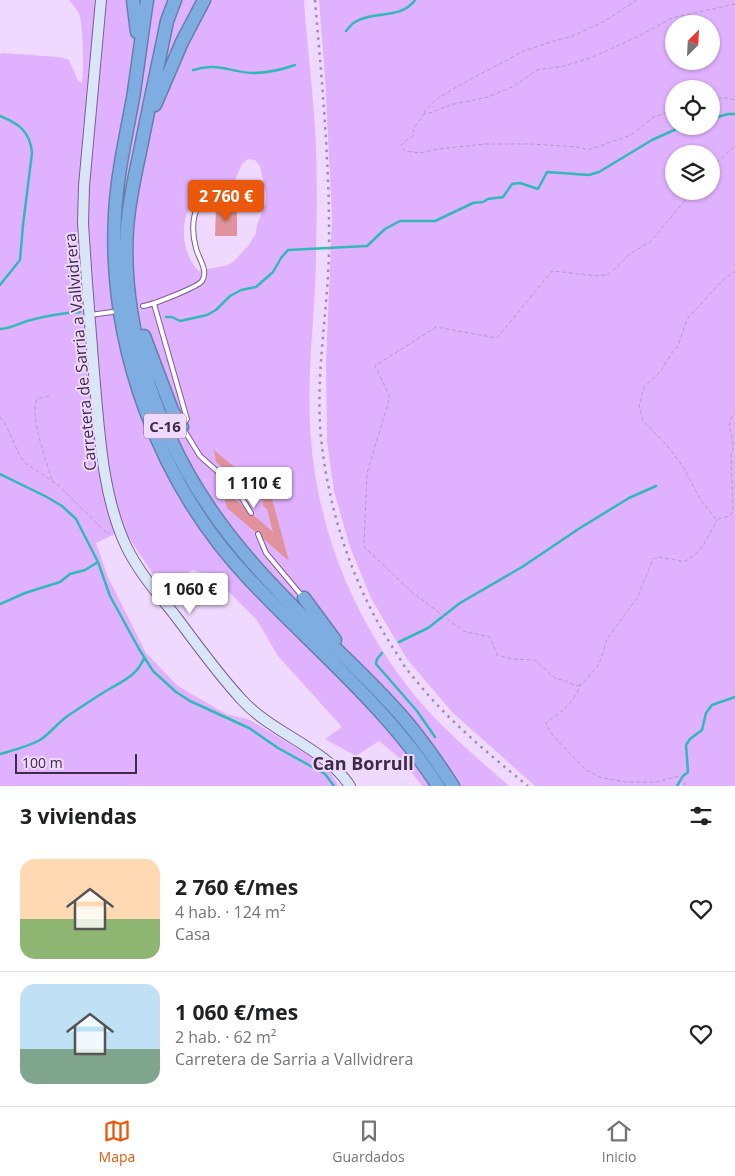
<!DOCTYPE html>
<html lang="es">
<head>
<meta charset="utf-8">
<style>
  body { margin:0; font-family:"Open Sans",sans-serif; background:#f2f2f2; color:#202124; height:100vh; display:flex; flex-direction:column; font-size:19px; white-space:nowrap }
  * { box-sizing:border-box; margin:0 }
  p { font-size:16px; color:#757577 }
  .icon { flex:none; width:28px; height:28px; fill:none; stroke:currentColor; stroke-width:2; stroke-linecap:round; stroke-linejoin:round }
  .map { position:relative; height:786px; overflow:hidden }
  .panel { display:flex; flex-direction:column; background:#fff; flex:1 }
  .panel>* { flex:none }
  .needle { width:32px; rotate:24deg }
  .fabs { position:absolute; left:665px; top:15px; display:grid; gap:10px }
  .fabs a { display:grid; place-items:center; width:55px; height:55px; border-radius:50%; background:#fff; box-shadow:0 1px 4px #0004; font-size:25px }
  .scale { position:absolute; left:15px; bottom:12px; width:122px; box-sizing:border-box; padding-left:5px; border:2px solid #3c2d45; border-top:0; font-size:14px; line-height:18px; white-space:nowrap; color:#3c2d45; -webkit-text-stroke:4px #f0d9ff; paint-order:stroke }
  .price { position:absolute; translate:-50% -42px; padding:0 11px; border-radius:5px; background:#fff; color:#222; font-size:16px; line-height:32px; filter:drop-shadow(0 1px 2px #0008) }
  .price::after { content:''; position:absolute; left:50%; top:30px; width:15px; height:11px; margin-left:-8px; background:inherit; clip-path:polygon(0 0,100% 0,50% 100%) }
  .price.active { background:#ea580c; color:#fff }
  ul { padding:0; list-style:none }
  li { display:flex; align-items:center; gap:15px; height:125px; padding:0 20px }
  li+li { border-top:1px solid #e0e0e0 }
  li span { display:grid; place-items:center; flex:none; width:140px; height:100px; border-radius:15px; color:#555 }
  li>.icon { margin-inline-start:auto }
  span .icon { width:60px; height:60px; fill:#fffc; stroke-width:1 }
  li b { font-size:21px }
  h2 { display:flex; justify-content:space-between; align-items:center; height:60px; padding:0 20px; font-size:21px }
  .tab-bar { display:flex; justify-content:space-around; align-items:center; height:70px; border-top:1px solid #e0e0e0; background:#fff; font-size:14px; color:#757577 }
  .tab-bar a { display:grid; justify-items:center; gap:2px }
  .tab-bar .active { color:#ea580c }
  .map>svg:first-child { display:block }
  .green { fill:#e0b1fe; fill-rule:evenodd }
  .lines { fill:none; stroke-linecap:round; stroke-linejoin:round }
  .stream { stroke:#31bab5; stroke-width:2.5 }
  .building { fill:#e1939d }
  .service-casing { stroke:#7f5c95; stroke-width:6 }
  .secondary-casing { stroke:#7f5c95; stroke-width:12 }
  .motorway-casing { stroke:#6780aa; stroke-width:15 }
  .path { stroke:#b19dbe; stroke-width:1; stroke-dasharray:4 2.5; stroke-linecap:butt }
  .service { stroke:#fff; stroke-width:4 }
  .secondary { stroke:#d8e6f6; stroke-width:10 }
  .motorway { stroke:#7eade1; stroke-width:12 }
  .rail { stroke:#9e8bab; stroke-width:2.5; stroke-dasharray:2.5 5; stroke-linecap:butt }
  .labels { text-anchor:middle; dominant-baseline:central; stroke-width:4; stroke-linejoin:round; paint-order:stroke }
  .shield { fill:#f0d9ff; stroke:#72617d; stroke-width:1 }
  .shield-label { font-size:15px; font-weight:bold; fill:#3c2d45 }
  .street-label { font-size:16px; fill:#3c2d45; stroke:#f0d9ff }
  .neighbourhood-label { font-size:18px; font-weight:bold; fill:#3c2d45; stroke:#f0d9ff }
</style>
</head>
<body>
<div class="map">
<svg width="735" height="786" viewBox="0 0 735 786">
  <rect width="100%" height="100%" fill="#f0d9ff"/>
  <path class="green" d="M69,0H304C307,48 314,97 316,145C317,180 317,216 316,252C316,309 307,365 310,423C314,520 349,610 408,687C436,724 474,755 509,786H422L403,761L379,741L356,756L325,739L342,727L278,656L257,620L213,576L192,570L163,589L127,535L115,534L96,543L108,577L146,653L178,686L226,714L250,720L313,758L328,769L339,786H0V54L3,53L59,57L69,60L78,81L82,83C84,68 83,31 80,16C78,10 73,5 69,0ZM248,159L255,160L260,166L266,195V203L257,225L256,233L249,245L234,261L228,265L199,271C171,244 182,180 230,191L242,164Z
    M319,0H735V786H682L681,784L680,786H535L452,712L407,659L371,598L350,547L334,491L327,441L326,362L332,218L325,77ZM674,24H711V61H674ZM674,89H711V126H674ZM674,154H711V191H674Z"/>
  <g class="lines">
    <path class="stream" d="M346,31C349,28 351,24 355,22C373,10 401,20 415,0
      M193,70C219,62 228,72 252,73C267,73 281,70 295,65
      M0,116C19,124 30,131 32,153L23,225L20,260L0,285
      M711,119L728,114H735
      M166,317H172L180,321L207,315L216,310L230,296L241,290L256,287L273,272L281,258L288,250L367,246L385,229L400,221H435L473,203L483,202L488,199L503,197L512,184L520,183L538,189L547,172L589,175L599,172L652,140L683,126
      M0,329C9,329 18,324 27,321C45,316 61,313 80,312
      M0,474L45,496L62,506L76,519L98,562L110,596L139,649L153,671L176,692L190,701L249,728L278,748L325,774L334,786
      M0,604L25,593L60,582L70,574L85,570L98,562
      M399,642L428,628L460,603L522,567L580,528L629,498L656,486
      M382,653L377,659L376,664L417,711L435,737
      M0,754C14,750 27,747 40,740C51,733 58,722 69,715C83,706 97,696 111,688C125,680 138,674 144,658
      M677,786L683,776L688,772L686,745L690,739L702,730L706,713L712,705L735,697"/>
  </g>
  <path class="building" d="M216,208H237V236H215Z
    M214,450L272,499L289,561L227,508L221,487L273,532L267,509L263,506V501L216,462Z"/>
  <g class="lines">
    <defs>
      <path id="service" d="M154,304L187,419L183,424
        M143,306C152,305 198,287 202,281C209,270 198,258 196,248C192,234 190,205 207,201C216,198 222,198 230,202
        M90,315L112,312
        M184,430L200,456L235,487L251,513
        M258,534L266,553L302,596"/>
      <path id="secondary" d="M101,0L84,186L83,223C86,273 90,323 94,373C99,429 102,495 126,546C138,571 157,593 174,614C196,643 217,673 242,700C273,734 324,747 350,786"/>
      <path id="motorway" d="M133,0L137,32
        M147,0C142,33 138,66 133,98C126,136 117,175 115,214C108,347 159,484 250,580C314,648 387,707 438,786
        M175,0L167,21C159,61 150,101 142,142C136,171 129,199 127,229C121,322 155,427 207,504C228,536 253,565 280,593C318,634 361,670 398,712C419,735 436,760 453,786
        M155,105L182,42L204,0
        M144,336L172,410L182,427
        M304,598L335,640"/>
    </defs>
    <use href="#service" class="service-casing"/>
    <use href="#secondary" class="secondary-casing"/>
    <use href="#motorway" class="motorway-casing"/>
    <path class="path" d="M637,0L605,21L573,36L554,41L524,51L465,82L438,98L425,110V113H430L450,105L488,97L514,86L537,70L564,66L593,57L639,36L672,18L735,4
      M711,98H728L735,100
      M425,113L413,129L414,134C410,139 405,140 401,146L405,151L420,153L438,149L485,144H531L578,147L588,150L631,135L654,117L674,110
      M711,167L735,146
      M49,396L37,399C29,416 47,462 52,481
      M0,417L6,425L19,454L25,463L58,485L107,533H110
      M716,519L701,501L684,468L666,444L643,421L639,406L644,387L661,371L671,354L678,346L687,319L722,281L735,271
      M718,519L730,516L733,511L731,455C732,452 733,450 733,447C734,435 723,423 735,414
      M580,685L575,686L564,680L556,679L535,660L512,659L497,655L490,637L463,631L412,592L364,547L367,473L390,397L375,366L436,327L497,338L552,271L599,276L609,274L630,254L650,242L693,191
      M685,786L684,780L679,776L656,782H625L599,777L586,770L554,737L546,725L547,721C561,714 576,700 580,685L584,682L597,667L601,659L607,639L637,598L653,559L658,557C666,559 676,559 683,562C701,555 708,536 717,520"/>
    <use href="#service" class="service"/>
    <use href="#secondary" class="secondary"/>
    <use href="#motorway" class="motorway"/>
    <path class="rail" d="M315,0C322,83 330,166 329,249C328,312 315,375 321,438C329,513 353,585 393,648C399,656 403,666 410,673C443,716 486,752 528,786"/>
  </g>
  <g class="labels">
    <rect class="shield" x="144" y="413.5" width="42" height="25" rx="4"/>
    <g class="shield-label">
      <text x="165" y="426">C-16</text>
    </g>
    <g class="street-label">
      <text transform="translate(80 352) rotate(-95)">Carretera de Sarria a Vallvidrera</text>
    </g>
    <g class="neighbourhood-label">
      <text x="363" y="763">Can Borrull</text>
    </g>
  </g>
</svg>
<div class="fabs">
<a><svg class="needle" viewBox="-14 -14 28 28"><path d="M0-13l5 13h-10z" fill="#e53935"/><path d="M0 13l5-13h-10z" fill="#757577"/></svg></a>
<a><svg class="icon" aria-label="locate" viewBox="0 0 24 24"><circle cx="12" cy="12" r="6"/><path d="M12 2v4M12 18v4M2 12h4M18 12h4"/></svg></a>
<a><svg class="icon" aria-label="layers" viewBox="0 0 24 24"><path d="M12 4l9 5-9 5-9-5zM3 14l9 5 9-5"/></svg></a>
</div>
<div class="scale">100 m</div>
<b class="price active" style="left:226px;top:222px">2 760 €</b>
<b class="price" style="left:254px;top:509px">1 110 €</b>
<b class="price" style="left:190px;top:615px">1 060 €</b>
</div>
<section class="panel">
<h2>3 viviendas<svg class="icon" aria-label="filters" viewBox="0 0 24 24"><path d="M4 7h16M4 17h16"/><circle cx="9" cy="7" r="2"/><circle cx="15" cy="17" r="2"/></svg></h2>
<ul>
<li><span style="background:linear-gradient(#ffd9b3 60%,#8fb573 0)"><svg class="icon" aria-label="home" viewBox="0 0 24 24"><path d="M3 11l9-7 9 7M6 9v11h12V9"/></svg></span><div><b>2 760 €/mes</b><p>4 hab. · 124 m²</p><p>Casa</p></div><svg class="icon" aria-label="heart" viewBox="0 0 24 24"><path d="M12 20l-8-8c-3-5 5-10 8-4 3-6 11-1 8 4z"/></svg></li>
<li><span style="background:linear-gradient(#bfe0f5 65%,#7fa58c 0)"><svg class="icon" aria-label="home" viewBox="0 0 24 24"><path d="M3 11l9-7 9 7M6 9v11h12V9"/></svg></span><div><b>1 060 €/mes</b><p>2 hab. · 62 m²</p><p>Carretera de Sarria a Vallvidrera</p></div><svg class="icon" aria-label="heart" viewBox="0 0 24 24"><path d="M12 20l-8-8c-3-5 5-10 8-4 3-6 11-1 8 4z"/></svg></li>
</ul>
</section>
<nav class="tab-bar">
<a class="active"><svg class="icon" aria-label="map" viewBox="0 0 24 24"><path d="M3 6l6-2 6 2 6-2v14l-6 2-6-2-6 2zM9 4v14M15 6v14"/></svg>Mapa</a>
<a><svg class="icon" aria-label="saved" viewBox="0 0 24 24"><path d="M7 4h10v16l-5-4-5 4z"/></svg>Guardados</a>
<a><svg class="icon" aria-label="home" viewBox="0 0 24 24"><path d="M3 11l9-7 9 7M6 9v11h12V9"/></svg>Inicio</a>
</nav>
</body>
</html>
